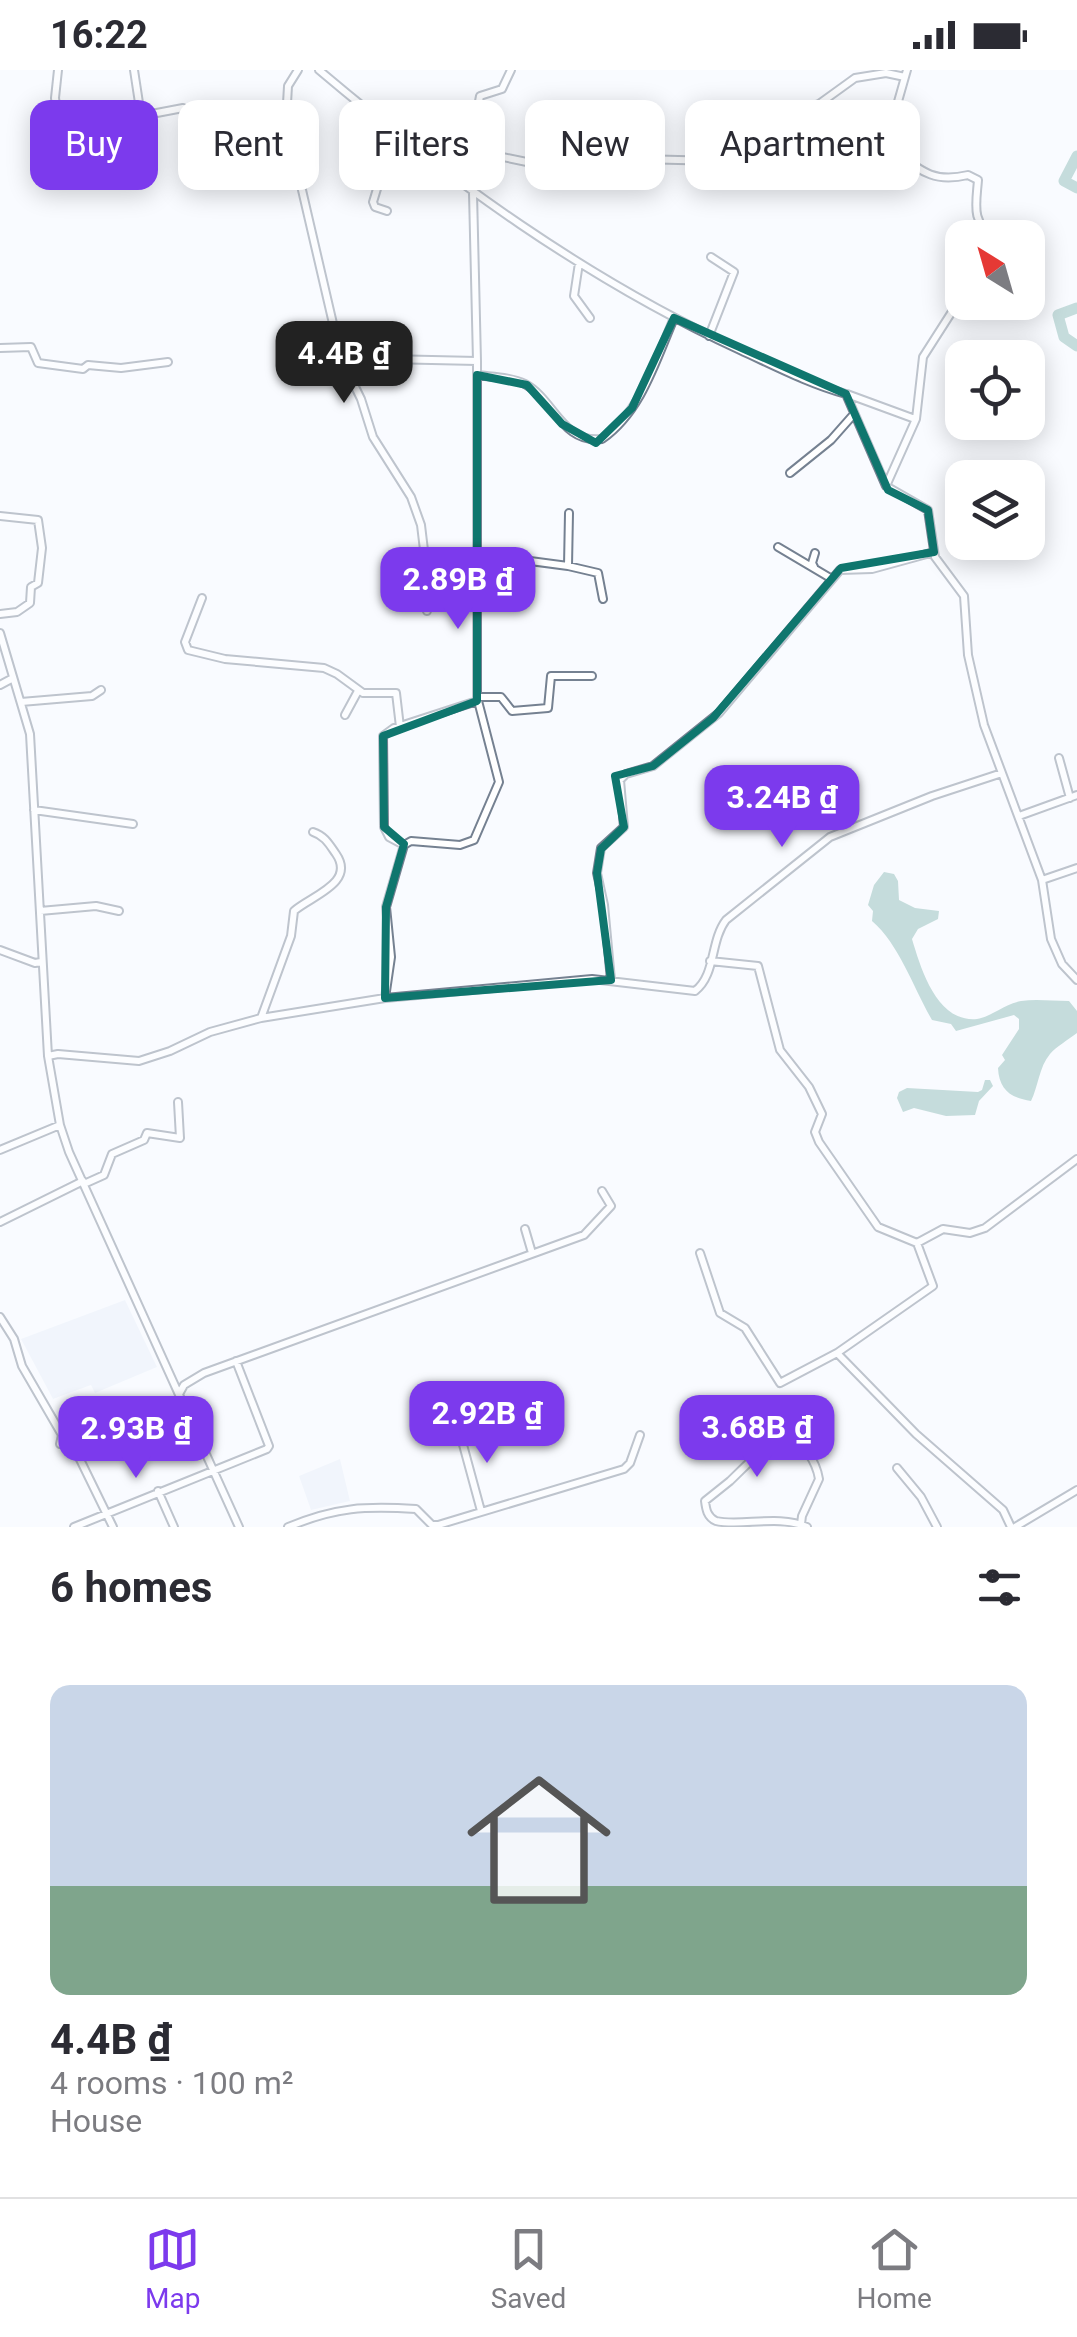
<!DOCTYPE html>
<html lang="en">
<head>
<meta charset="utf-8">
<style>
  body { margin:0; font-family:Roboto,sans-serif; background:#f7f7f7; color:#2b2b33; height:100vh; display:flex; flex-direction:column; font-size:38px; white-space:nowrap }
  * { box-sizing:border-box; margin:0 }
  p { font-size:32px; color:#7c7c81 }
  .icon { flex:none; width:55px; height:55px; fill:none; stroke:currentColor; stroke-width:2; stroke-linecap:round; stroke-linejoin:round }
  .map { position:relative; height:1457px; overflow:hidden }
  .drawer { display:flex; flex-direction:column; background:#fff; flex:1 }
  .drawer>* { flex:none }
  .guide { position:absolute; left:30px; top:30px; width:1018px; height:90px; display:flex; gap:20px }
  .needle { width:65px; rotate:323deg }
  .buttons { position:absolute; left:945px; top:150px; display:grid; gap:20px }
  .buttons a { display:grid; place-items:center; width:100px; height:100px; border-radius:20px; background:#fff; box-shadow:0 5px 25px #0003; font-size:50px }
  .price { position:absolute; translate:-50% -85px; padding:0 22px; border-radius:20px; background:#7c3aed; color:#fff; font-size:32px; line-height:65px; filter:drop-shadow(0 2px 5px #0008) }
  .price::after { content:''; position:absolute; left:50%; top:60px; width:30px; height:22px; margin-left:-15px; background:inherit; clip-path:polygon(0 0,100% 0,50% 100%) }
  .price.current { background:#222; color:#fff }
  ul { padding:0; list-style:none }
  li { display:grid; align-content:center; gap:20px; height:530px; padding:0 50px }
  li span { display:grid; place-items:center; height:310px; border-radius:20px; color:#555 }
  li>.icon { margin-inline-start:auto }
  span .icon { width:180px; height:180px; fill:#fffc; stroke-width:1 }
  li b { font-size:42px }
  h2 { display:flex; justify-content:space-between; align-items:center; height:120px; padding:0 50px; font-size:42px }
  .chip { padding:0 35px; border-radius:20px; background:#fff; box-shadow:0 5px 25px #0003; font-size:35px; line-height:90px }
  .chip.current { background:#7c3aed; color:#fff }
  .status { display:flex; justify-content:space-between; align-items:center; height:70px; padding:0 50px; background:#fff; direction:ltr }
  .status svg { height:28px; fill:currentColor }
  .tabs { display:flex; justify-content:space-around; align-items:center; height:140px; border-top:2px solid #e1e1e2; background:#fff; font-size:28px; color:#7c7c81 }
  .tabs a { display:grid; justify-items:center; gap:5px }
  .tabs .current { color:#7c3aed }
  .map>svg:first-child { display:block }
  .built { fill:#e7eef8 }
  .water { fill:#85b6b1 }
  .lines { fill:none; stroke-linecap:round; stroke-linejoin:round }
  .river { stroke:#85b6b1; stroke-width:11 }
  .street-casing { stroke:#758191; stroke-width:10 }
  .street { stroke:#fff; stroke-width:6 }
  .marked { fill:none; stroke:#0f766e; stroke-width:8; stroke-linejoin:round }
</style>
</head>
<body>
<div class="status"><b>16:22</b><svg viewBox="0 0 49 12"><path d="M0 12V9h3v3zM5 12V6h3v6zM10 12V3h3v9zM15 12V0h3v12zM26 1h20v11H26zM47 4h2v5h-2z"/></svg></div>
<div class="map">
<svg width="1077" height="1457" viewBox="0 0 1077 1457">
  <rect width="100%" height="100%" fill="#f9fbff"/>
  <path class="built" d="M125,1230L157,1297L95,1323L91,1315L53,1329L21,1269Z
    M340,1389L350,1431L311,1440L299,1406Z"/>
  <path class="water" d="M884,802L894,804L898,811L899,830L915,838L939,841L938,849L918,859L912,869C921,899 937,953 977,949C991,947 1004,934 1021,931C1036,929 1053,931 1069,931L1077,941V963C1068,970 1057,976 1050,984C1039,997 1038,1017 1031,1031C1011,1028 999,1020 998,998L1005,990L1002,985L1019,959V949L1014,945L956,961L951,954L932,950C913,917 899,874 872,851L873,841L868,835L874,815Z
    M985,1010H990L993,1016L979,1031L975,1045L946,1046L914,1038L903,1042L897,1028L899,1022L907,1018L978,1022L982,1020Z"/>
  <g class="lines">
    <path class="river" d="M1077,86L1064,111L1077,118
      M1077,238L1058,245L1064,267L1077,276"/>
    <defs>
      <path id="street" d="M58,0L55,28L58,48L65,51L115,50L119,83L136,92L141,111
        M134,0L141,46L183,38
        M298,0L288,16L286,51L341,288
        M319,0C448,109 586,209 740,280C775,296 809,314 846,324L886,416L928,440L935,487L964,526L968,585L984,655L1042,810L1051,869L1062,894L1077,910
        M907,0L897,35L895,81C922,102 934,113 968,105L978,110C976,136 971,151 994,168
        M470,80L480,26L502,19L511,0
        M431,89L464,79L551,97L576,95L599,88L718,91L743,83L788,45L819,34L855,8L886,3L905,7
        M387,141L375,137L373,132L394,63
        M579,193L574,226L590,248
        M709,266L734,202L711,187
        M0,278L31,277L38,293L83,299L88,295L121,298L168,292
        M477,305C492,307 511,307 525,314C554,329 562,374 602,369C641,342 656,290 674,248
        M847,324L915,349
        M790,403L831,370L854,344
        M886,416L916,349L923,287L962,226
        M0,446L38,450L42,478L38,513L31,517L30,533L17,542L0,544
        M778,477L832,509
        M477,484L568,496L569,443
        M568,496L598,503L603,529
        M814,497L812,493L815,483
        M202,528L185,572L188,580L225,589L324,598L337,604L363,623H396L400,657
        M427,541L429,522L421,455L411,427L373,367L361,329L341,288L477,291
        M0,563L30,664L48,986L60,1055L69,1082L239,1457
        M0,615L13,608
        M477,627H501L512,641L548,638L551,606H592
        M21,632L92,626L101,620
        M345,645L358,621
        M1059,688L1070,728
        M34,740L133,754
        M1019,746L1077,725
        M404,775L389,767L384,757L383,666L394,658L477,631
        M1042,810L1077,798
        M40,841L96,836L119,841
        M0,880L35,893L41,892
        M710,891L758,896L780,980L809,1017L822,1044L815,1062L819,1072L878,1157L917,1173
        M611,910L604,835L597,803L601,778L624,757L620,710L626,704L653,696L719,643L840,500L872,499L934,482
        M385,928L391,887L386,837L404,775L411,771L460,775L474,770L499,712L477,627V291L473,123
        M261,948L291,866L294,841C311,826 356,813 336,784C329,774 325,766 313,762
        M48,986L58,984L139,991L170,981L210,962L261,948L385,928L592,909L695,921C716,905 710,871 726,850L830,767L932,726L1002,703
        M0,1080L60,1055
        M84,1114L104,1105L112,1084L144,1070L147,1063L180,1068L178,1032
        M0,1152L83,1111
        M525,1159L532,1183
        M700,1183L720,1243L745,1258L780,1313L837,1283
        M0,1247L14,1269L22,1296L62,1365L60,1374
        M179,1324L184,1315L204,1303L584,1165L611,1136L602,1121
        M459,1360L481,1441
        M71,1371L113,1457
        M897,1398L921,1427L937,1457
        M158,1421L174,1457
        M801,1454L802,1446L819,1409C816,1391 804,1373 787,1366L771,1371L730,1411L705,1431C706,1439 707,1447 716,1451C740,1457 779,1444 807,1457
        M74,1457L267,1379L269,1376L236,1291
        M288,1457C336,1437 365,1436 416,1439L432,1455H438L624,1399L630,1393L640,1365
        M1011,1457L1003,1440L916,1364L837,1283L933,1216L917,1173L943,1159L970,1163L985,1158L1077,1089
        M1015,1457L1077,1420"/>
    </defs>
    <use href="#street" class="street-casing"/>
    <use href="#street" class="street"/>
  </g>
  <path d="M0 0H1077V1457H0ZM674,248L846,324L888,420L928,440L934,482L841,498L713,648L653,696L615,706L624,757L601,779L597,803L611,910L385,928L386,837L404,774L384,757L383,666L477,631V305L527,315L562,354L596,373L632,338Z" fill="#f9fbff" fill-opacity=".55" fill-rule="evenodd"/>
  <path class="marked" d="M674,248L846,324L888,420L928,440L934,482L841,498L713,648L653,696L615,706L624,757L601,779L597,803L611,910L385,928L386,837L404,774L384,757L383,666L477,631V305L527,315L562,354L596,373L632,338Z"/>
</svg>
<div class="buttons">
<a><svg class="needle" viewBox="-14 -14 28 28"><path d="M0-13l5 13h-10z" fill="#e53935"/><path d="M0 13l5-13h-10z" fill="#7c7c81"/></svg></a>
<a><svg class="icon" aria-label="locate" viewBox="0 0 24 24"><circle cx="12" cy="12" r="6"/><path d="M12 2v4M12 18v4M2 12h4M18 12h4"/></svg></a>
<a><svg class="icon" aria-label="layers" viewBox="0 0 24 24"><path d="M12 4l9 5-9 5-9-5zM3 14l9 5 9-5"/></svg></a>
</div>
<b class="price current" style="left:344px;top:336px">4.4B ₫</b>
<b class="price" style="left:458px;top:562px">2.89B ₫</b>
<b class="price" style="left:782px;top:780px">3.24B ₫</b>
<b class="price" style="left:487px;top:1396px">2.92B ₫</b>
<b class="price" style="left:757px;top:1410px">3.68B ₫</b>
<b class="price" style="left:136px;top:1411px">2.93B ₫</b>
<div class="guide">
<a class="chip current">Buy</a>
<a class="chip">Rent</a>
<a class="chip">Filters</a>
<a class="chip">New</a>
<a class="chip">Apartment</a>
</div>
</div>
<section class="drawer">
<h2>6 homes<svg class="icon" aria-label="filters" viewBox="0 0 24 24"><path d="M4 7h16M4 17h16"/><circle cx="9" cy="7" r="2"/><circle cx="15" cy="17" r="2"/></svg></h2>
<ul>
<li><span style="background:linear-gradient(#c9d6e8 65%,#7fa58c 0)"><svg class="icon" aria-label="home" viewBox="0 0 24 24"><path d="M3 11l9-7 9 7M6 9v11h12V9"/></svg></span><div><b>4.4B ₫</b><p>4 rooms · 100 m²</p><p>House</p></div></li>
</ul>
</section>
<nav class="tabs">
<a class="current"><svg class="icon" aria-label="map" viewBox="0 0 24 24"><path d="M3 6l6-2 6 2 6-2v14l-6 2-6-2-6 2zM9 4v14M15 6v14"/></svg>Map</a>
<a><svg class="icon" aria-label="saved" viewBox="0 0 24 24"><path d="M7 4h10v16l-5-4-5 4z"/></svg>Saved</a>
<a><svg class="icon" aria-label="home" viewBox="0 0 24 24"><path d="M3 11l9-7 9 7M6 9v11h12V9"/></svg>Home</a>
</nav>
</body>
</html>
